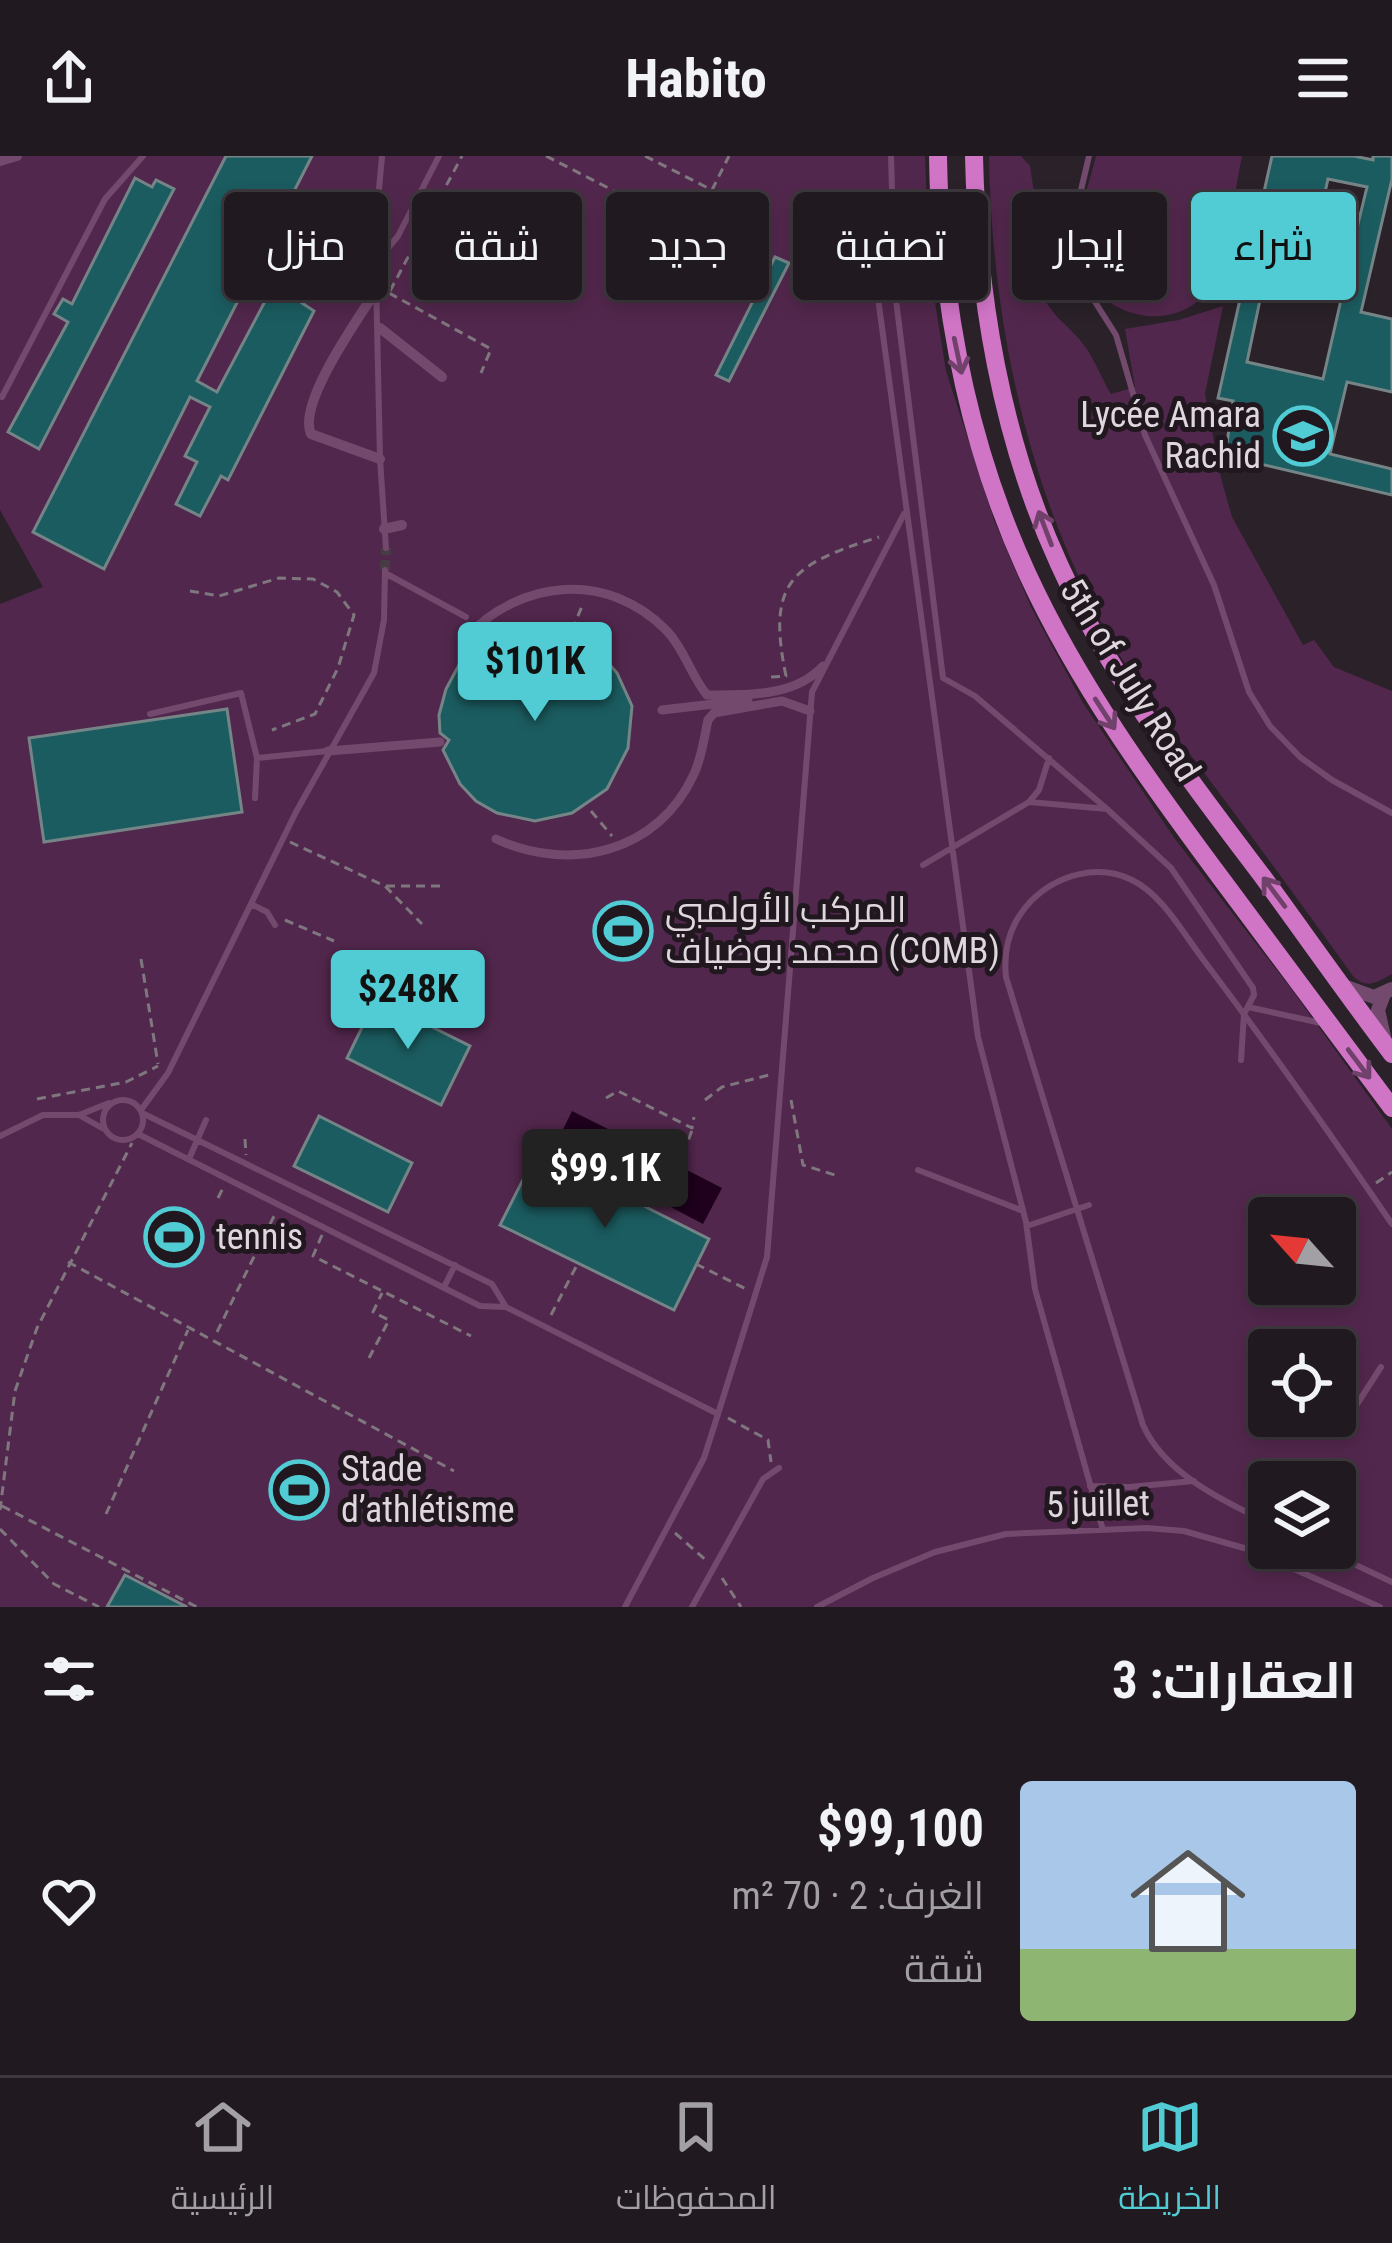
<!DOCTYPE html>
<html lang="ar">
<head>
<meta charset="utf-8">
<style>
  body { margin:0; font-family:"Roboto Condensed",Cairo,sans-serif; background:#282228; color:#f1f3f6; direction:rtl; height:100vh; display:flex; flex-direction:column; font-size:45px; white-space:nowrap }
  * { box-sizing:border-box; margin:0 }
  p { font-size:39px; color:#a2a0a4 }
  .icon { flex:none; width:66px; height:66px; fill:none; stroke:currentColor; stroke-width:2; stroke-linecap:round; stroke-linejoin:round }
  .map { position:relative; height:1451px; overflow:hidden; direction:ltr }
  .details { display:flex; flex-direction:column; background:#20191f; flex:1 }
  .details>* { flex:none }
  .guide { position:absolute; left:36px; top:36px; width:1320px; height:108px; direction:rtl; display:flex; gap:24px }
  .needle { width:78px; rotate:297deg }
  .buttons { position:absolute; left:1248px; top:1041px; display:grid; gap:24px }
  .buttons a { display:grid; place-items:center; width:108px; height:108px; border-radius:12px; background:#20191f; box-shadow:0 6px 18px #0003,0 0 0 3px #3d383d; font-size:60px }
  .price { position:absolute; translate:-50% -102px; padding:0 27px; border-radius:12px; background:#51ccd4; color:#111; font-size:39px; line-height:78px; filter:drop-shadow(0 3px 6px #0008) }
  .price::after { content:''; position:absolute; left:50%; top:72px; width:36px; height:27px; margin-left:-18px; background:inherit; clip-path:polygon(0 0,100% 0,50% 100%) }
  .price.selected { background:#222; color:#fff }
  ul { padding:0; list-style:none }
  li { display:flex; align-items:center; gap:36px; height:300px; padding:0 36px }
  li+li { border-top:3px solid #3d383d }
  li span { display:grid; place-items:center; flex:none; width:336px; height:240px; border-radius:12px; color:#555 }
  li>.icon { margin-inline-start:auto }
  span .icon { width:144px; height:144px; fill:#fffc; stroke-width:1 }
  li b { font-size:51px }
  h2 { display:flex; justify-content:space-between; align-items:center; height:144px; padding:0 36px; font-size:51px }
  .chip { padding:0 42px; border-radius:12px; background:#20191f; box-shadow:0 6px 18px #0003,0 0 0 3px #3d383d; font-size:42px; line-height:108px }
  .chip.selected { background:#51ccd4; color:#111 }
  header { display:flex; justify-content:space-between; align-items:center; height:156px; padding:0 36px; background:#20191f; font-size:54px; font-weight:700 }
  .tabs { display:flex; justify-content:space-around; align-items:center; height:168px; border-top:3px solid #3d383d; background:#20191f; font-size:33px; color:#a2a0a4 }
  .tabs a { display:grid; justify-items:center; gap:6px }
  .tabs .selected { color:#51ccd4 }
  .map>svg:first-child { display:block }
  .green { fill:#52274d; fill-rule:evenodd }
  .water { fill:#1f001d }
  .building { fill:#1b5c60; stroke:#758587; stroke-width:3; fill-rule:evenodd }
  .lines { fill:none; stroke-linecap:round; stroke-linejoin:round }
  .minor-tunnel { stroke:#453c44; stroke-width:10; stroke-dasharray:10 5; stroke-linecap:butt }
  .path { stroke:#7f777e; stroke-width:3; stroke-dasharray:9 6; stroke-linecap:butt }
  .service { stroke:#734a6e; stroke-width:6 }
  .pedestrian { stroke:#734a6e; stroke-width:9 }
  .minor { stroke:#734a6e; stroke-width:10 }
  .tertiary { stroke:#734a6e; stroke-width:14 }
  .trunk { stroke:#d074c6; stroke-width:18 }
  .oneway { stroke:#70416a }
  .labels { text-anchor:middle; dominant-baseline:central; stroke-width:10; stroke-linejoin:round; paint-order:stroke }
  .poi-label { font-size:36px; fill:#ded7dd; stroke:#21181f; text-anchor:start }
  .street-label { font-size:36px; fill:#ded7dd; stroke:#21181f }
</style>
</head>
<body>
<header><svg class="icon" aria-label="menu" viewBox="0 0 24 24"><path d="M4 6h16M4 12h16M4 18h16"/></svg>Habito<svg class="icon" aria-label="share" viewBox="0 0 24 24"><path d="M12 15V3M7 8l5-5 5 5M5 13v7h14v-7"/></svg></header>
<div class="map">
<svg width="1392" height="1451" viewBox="0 0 1392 1451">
  <rect width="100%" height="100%" fill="#2a2129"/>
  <path class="green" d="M0,0H925L929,109L946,215L994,364L1031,451L1083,547L1175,683L1293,835L1392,973V1451H0V448L43,431L0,354ZM1269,1062H1335V1128H1269ZM1269,1194H1335V1260H1269ZM1269,1326H1335V1392H1269Z
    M989,0H1021L1030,10L1038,63C1023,85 1035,133 1051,153C1060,166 1074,175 1083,188C1095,203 1101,222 1111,238L1135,231L1125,173L1179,164L1223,150L1205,238L1221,322L1232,361L1303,489L1314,484L1334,511L1392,535V818C1377,826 1367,834 1353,820C1305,753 1257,687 1208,622C1183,588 1155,555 1132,519C1034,365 992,180 989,0Z
    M1096,0H1242C1235,34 1227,98 1213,126C1183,182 1098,164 1081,109C1071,75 1088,33 1096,0Z"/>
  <path class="water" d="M572,955L664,1001L645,1040L553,994Z
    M683,1012L722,1032L703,1068L665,1048Z"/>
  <path class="building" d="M226,0H312L197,225L217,236L271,134L289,141L297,121L292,88L303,72L317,65L332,68L351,94L339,117L311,129L302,147L314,155L228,324L221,320L200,360L176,348L197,306L185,300L210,251L190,241L104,413L33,376Z
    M1272,0H1354L1373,4V0H1392V23L1361,156L1392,163V236L1347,226L1330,298L1392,313V339L1231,301L1232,296L1226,294L1233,245L1218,242ZM1328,23L1367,31L1357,72L1319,63ZM1280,84L1351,100L1323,223L1247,206L1260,144L1267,145Z
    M135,22L152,31L156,24L174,33L39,293L8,276L68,166L54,158L63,143L72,148Z
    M775,101L789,107L729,225L716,219Z
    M539,472L570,478L597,494L617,517L632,550L628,592L607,633L572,657L535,665L497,657L476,645L460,628L443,594L449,584L440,577L439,559L446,533L459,509L478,491L507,476Z
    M227,553L242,656L44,686L29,582Z
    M376,843L470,890L441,949L347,902Z
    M319,960L412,1007L388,1056L294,1010Z
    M537,996L709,1083L674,1154L500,1069Z
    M125,1419L187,1451H107Z"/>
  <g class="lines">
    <path class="minor-tunnel" d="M385,414L386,392"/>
    <path class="path" d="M546,0L741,100
      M645,0L712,34L729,0
      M390,135L462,0
      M389,137L491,193L481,217
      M190,435L219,440L279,422L313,423L337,436L354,459L338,512L315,558L272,574
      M572,474L583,448
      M771,521L786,520C766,424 793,408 879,381
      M591,655L612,680
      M290,686L385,730L422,768
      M386,730H442
      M285,764L334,785
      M141,803L158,908
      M606,942L618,935L692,972L694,961
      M37,943L126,926L158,910
      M705,944L722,931L769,919
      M791,944L803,1009L835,1019
      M245,983L246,999
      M1376,1027L1392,1016
      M218,1042L224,1030
      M645,1051L677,992L684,997L692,974
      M322,1079L313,1100L471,1180
      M68,1106L454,1315
      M696,1108L748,1134
      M551,1159L578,1107
      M217,1176L276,1056
      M369,1202L389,1164L373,1156L382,1137
      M728,1262L768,1284L771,1306
      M2,1350L197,1451
      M0,1354L15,1235L37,1172L132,987
      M106,1358L188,1174
      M0,1373L54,1428L99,1451
      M675,1377L708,1406
      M722,1422L741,1451"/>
    <path class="service" d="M382,0L375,78L380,303L386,392
      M891,0L895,136L943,522L975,540L1107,653
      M1089,0L1070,81L1071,108L1116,179L1145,279L1214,429L1249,536L1270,570L1300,601L1332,624L1392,657
      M379,103L398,80L439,0
      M878,142L978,881L1026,1066L1035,1133L1103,1374
      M2,241L105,43L143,0
      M385,417L466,461
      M150,558L241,537L257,602
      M255,642L257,602L328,595
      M1029,646L1039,634L1049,602
      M923,709L1029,646L1107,653L1171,712L1253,832L1254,839L1244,858L1241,904
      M251,748L267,756L275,769
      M1248,851L1321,867
      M103 964a20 20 0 1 1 40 0a20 20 0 1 1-40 0Z
      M141,954L168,917L296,656L374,517L384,464L385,414
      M142,957L492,1128L506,1151
      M79,959L102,972
      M138,978L480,1150L506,1151
      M0,980L43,959H79L109,947
      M189,1003L206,964
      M918,1014L1023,1055
      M1027,1070L1089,1049
      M444,1131L455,1109
      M506,1151L718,1258L704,1302L625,1451
      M1352,1256L1381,1211
      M718,1258L767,1101L812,536L904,358
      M1090,1330L1129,1331L1194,1325
      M1269,1367C1223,1345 1164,1317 1143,1269L1006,821C1003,792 1011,766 1031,745C1057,719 1098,707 1132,724C1163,739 1184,779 1205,806C1270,892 1331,979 1392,1068
      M1320,1392L1392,1426
      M692,1451L763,1323L779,1312
      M817,1451L873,1422L935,1396L1006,1378L1147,1372L1184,1375L1251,1394L1380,1451"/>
    <path class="pedestrian" d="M465,482C521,423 607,414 667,475C685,494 691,520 707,539C747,539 795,541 823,510
      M662,554L748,544
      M328,595L440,586
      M496,683C570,717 658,697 694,618C702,601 704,582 708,564L714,557L782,545L810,555"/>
    <path class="minor" d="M0,5L17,0
      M377,133C359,162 297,247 311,278L380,303
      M380,172L442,221
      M384,373L402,369"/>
    <path class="tertiary" d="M1344,830L1374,841L1392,833
      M1384,838L1378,854L1385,885"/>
    <path class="trunk" d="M938,0C940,143 967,286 1027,417C1078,528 1150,627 1223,725C1279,801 1336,876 1392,952
      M974,0C977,138 1001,282 1059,408C1111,523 1188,622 1263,721C1306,780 1348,840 1392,898"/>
  </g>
  <defs><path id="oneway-shaft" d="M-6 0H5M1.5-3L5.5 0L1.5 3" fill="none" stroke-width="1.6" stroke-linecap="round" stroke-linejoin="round" transform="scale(3)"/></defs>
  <g class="oneway">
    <use href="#oneway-shaft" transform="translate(958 200) rotate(78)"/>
    <use href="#oneway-shaft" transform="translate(1045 372) rotate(-111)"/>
    <use href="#oneway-shaft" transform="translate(1105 558) rotate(57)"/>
    <use href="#oneway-shaft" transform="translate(1274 736) rotate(-127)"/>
    <use href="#oneway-shaft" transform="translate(1359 908) rotate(53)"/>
  </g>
  <defs>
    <symbol id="school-ring" viewBox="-11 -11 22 22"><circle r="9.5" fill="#21181f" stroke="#51ccd4" stroke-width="1.5"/><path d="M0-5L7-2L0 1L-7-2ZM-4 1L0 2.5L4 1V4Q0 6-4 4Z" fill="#51ccd4"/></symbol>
    <symbol id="stadium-ring" viewBox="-11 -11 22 22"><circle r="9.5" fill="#21181f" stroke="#51ccd4" stroke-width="1.5"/><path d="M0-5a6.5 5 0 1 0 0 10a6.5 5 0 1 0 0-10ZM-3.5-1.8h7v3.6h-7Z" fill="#51ccd4"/></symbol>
  </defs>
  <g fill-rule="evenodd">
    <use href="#school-ring" x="1270" y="247" width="66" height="66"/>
    <use href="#stadium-ring" x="590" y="742" width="66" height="66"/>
    <use href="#stadium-ring" x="141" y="1048" width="66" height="66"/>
    <use href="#stadium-ring" x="266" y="1301" width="66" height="66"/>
  </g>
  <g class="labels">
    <g class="poi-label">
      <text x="1261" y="259" text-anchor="end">Lycée Amara<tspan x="1261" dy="41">Rachid</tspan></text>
      <text x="665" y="754">المركب الأولمبي<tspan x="665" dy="41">محمد بوضياف (COMB)</tspan></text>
      <text x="216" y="1081">tennis</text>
      <text x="341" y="1313">Stade<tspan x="341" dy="41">d’athlétisme</tspan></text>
    </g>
    <g class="street-label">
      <text transform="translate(1130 524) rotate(58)">5th of July Road</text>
      <text transform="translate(1098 1348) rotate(-1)">5 juillet</text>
    </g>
  </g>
</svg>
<div class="buttons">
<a><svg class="needle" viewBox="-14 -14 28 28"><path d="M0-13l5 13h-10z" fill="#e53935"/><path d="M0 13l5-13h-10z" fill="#a2a0a4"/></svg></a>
<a><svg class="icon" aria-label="locate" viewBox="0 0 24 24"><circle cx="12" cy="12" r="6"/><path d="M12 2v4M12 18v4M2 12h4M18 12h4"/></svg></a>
<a><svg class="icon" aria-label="layers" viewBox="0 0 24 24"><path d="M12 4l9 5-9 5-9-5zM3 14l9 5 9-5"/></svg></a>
</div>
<b class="price" style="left:535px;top:568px">$101K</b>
<b class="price" style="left:408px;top:896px">$248K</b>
<b class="price selected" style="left:605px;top:1075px">$99.1K</b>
<div class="guide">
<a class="chip selected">شراء</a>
<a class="chip">إيجار</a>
<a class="chip">تصفية</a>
<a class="chip">جديد</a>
<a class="chip">شقة</a>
<a class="chip">منزل</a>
</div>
</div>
<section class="details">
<h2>العقارات: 3<svg class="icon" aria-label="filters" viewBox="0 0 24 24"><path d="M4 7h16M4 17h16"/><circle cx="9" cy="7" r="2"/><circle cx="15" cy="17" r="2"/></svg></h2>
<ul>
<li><span style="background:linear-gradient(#a9c7e8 70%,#8fb573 0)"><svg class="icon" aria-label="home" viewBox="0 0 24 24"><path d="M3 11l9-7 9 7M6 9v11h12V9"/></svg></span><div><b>$99,100</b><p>الغرف: 2 · 70 m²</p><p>شقة</p></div><svg class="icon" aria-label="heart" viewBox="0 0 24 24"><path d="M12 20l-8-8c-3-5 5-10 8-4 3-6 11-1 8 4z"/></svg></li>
</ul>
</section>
<nav class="tabs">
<a class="selected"><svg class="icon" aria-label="map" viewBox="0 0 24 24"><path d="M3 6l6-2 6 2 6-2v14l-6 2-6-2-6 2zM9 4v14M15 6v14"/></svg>الخريطة</a>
<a><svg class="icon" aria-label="saved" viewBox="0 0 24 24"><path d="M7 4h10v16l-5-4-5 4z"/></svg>المحفوظات</a>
<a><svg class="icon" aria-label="home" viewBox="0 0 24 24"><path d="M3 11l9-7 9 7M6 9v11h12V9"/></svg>الرئيسية</a>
</nav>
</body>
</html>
